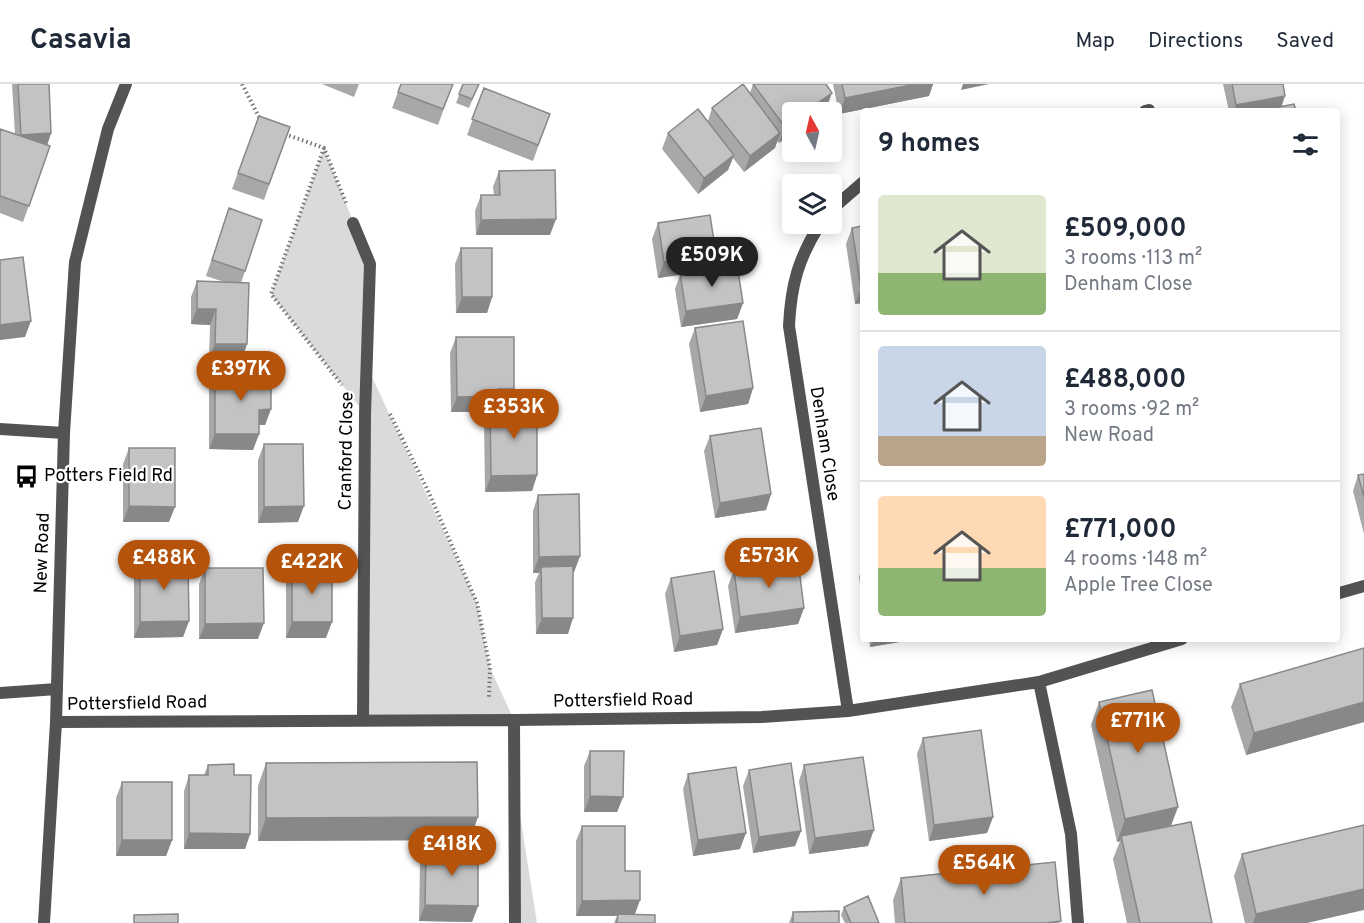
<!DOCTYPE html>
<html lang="en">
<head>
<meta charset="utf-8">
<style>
  body { margin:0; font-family:Overpass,sans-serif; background:#f6f6f7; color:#1f2937; height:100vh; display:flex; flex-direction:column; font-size:22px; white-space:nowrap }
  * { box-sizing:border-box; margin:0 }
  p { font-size:20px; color:#747a83 }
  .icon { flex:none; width:33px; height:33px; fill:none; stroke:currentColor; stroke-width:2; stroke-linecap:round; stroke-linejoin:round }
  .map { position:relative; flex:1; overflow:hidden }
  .panel { position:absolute; left:860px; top:24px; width:480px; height:534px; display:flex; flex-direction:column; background:#fff; border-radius:6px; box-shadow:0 3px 15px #0003 }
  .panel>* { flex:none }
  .needle { width:39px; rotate:352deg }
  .tools { position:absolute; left:782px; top:18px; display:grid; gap:12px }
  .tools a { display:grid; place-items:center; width:60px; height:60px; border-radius:6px; background:#fff; box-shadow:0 3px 15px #0003; font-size:30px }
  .price { position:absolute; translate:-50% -51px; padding:0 14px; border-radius:21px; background:#b45309; color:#fff; font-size:20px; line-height:39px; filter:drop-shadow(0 2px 3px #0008) }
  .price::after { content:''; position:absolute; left:50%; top:36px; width:18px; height:14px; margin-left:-9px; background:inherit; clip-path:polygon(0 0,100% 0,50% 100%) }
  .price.on { background:#222; color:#fff }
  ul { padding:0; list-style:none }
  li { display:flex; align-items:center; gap:18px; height:150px; padding:0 18px }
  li+li { border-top:2px solid #e0e1e3 }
  li span { display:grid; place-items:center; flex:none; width:168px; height:120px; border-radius:6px; color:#555 }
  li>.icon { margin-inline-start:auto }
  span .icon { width:72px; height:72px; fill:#fffc; stroke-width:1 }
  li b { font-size:26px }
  h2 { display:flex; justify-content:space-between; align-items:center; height:72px; padding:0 18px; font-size:26px }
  header { display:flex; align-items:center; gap:36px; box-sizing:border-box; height:84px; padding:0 30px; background:#fff; border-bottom:2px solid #e0e1e3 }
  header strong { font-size:28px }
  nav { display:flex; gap:33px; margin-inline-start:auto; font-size:21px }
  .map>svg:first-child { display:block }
  .green { fill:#dadada }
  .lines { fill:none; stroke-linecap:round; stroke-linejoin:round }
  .path { stroke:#757575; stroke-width:4; stroke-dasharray:1.5 3; stroke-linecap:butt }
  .service { stroke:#535353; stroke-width:12 }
  .minor { stroke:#535353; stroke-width:12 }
  .tertiary { stroke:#535353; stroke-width:12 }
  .wall { fill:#a8a8a8 }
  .shaded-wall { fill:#888 }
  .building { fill:#c3c3c3; stroke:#888; stroke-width:1.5 }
  .labels { text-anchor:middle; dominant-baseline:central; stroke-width:4.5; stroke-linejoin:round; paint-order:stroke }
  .street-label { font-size:18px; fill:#000; stroke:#fff }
  .poi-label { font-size:18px; fill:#000; stroke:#fff; text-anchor:start }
</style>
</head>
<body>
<header>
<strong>Casavia</strong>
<nav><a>Map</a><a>Directions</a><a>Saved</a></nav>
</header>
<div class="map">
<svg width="1364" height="839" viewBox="0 0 1364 839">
  <rect width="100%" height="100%" fill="#fff"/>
  <path class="green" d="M324,64L370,180L367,282L477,519L490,584L514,636H363L365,330L271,210Z
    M514,692L537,839H515Z"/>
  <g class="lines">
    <path class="path" d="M242,0L261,37
      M285,50L324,64L346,119
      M324,64L271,210L342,301
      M390,330L429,409L477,519L490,584L489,615"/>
    <path class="service" d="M0,609L57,605"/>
    <path class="minor" d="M1145,27L1149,26
      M831,126L862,99
      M353,139L370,180L365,330L363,636
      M820,140C798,175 791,201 789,242L848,627
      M0,345L64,349
      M1336,510L1364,502
      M1039,598L1071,750L1078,839
      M514,636L515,839
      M56,638L514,636L762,633L848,627L1039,598L1182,555"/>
    <path class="tertiary" d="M44,839L56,638L64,349L75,178L108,45L126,0"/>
  </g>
  <path class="wall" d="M12,0H49L51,49L47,61L50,62L23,138L0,129V45L15,50Z
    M322,0H359L354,13Z
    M401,0H453L438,41L392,24Z
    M463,0H479L469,24L456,19Z
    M753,0L826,25L821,28H792V49L779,59L777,57L775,64L744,88L733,74L728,86L698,110L662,65L668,49L708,37L712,24L750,9Z
    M833,0H933L929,12L839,30Z
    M1223,0H1283L1281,23L1296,27H1229Z
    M484,4L550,30L533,77L467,51Z
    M259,32L290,43L264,116L232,105Z
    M499,87L550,151H476L475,127L481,111H494L493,103Z
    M229,124L262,136L241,199L242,276L209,275L210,241L191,240V213L197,197L224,198L206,192Z
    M658,139L711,184L743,219L737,235L681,243L675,205L680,191L658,194L652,155Z
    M862,142V219L855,220L846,160L852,144Z
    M461,164L492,213L487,229H456L455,180Z
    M862,222V247L860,230Z
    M695,244L753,304L748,320L700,328L689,260Z
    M456,253L509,320H495V321L537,391L532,407L485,408L484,337L488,328H451L450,269Z
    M215,288L271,325L265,341H259V350L253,366L209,365V304Z
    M710,352L771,410L766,426L715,434L704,367Z
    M264,360L298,438L258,439V376Z
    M129,364L169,438H123V380Z
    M1364,390V450L1353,407L1358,391Z
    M538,411L580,472L574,488H573L568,550H536L535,498L539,489H533V427Z
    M140,477L189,537L183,553L134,554V492Z
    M205,484L258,555H199V500Z
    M292,484L326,554H286V500Z
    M862,484V514L859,493Z
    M734,486L804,524L798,540L735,549L728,502Z
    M671,494L723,545L717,561L674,568L665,510Z
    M869,555H917L870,563Z
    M1364,564V638L1246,671L1231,623L1240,600Z
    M1099,618L1178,723L1171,742L1212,839H1127L1113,775L1120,757L1117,758L1091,641Z
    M923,654L993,733L987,749L929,757L917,670Z
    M590,667L623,713L617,728H584V682Z
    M266,679L470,756L258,757V702Z
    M208,681L250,750L245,765H184V707L189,691H204Z
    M804,681L868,762L809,770L799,697Z
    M749,686L801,747L795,762L753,769L743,702Z
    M688,690L740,765L693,772L683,705Z
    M122,698L172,756L166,772H116V714Z
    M582,742L625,787L640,816L635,830L655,839H614L617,832H576V757Z
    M426,763L478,822L472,838L419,837L420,779Z
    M1242,770L1307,839H1245L1234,792Z
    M901,794L1061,839H895L893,816Z
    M844,823L879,839H845L841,831Z
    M793,828L839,839H789Z"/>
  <path class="shaded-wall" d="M916,0H933L929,12L839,30L845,14Z
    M963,0H989L961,6Z
    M832,9L826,25L821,28H805Z
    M1285,12L1280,27H1234L1236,21Z
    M792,38V49L779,59L785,43Z
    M51,49L46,65L16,67L21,51Z
    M780,49L775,64L744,88L750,72Z
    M734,71L728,86L698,110L704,94Z
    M556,135L550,151H476L481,136Z
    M716,170L710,186L658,194L664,178Z
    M861,204H862V219L855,220Z
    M462,213H492L487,229H456Z
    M743,219L737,235L681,243L686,227Z
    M197,225H216L210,241L191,240Z
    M31,237L25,253L0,256V241Z
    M215,260H247L242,276L209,275Z
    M753,304L748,320L700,328L706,312Z
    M498,305H514L509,320H495L493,328L490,321L488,328H451L457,313Z
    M271,325L265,341H253L259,326Z
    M215,350H259L253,366L209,365Z
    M537,391L532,407L485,408L491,392Z
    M771,410L766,426L715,434L720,419Z
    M129,422L175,423L169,438H123Z
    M304,422L298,438L258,439L264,423Z
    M580,472L574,488L541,489V483L539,489H533L539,473Z
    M804,524L798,540L735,549L740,533Z
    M542,534H573L568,550H536Z
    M189,537L183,553L134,554L140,538Z
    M292,538H332L326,554H286Z
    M264,539L258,555H199L205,540Z
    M723,545L717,561L674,568L680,552Z
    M873,555H917L870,563Z
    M1364,618V638L1246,671L1254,649Z
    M590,712L623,713L617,728H584Z
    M1178,723L1169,746L1121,752L1120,757L1117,758L1125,735Z
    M478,733L470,756L258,757L266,734Z
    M993,733L987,749L929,757L934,741Z
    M874,746L868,762L809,770L815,754Z
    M801,747L795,762L753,769L759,753Z
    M189,749L250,750L245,765H184Z
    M746,749L740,765L693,772L698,756Z
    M122,756H172L166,772H116Z
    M1364,805V826L1307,839H1253L1256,830Z
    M640,816L634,832L618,830L617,832H576L582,817Z
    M425,821L478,822L472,838L419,837Z"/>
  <path class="building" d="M18,0H49L51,49L21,51Z
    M401,0H453L443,25L398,8Z
    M463,0H479L472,15L459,10Z
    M743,0L780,49L750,72L712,24Z
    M753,0H826L832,9L805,28H792V38L785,43Z
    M842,0H916L845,14Z
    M1232,0H1283L1285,12L1236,21Z
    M484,4L550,30L538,61L472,35Z
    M1294,20L1296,27H1258Z
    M698,25L734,71L704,94L668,49Z
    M259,32L290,43L269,100L238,89Z
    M0,45L50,62L29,122L0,112Z
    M555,86L556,135L481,136V111H500L499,87Z
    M229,124L262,136L245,187L212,176Z
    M710,131L716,170L664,178L658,139Z
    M862,142V204H861L852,144Z
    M461,164H492V213H462Z
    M23,173L31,237L0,241V176Z
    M737,180L743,219L686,227L680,189Z
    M197,197L249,199L247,260H215L216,225H197Z
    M743,237L753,304L706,312L695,244Z
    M456,253H514V305H498V312L457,313Z
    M215,288L271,289V325L259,326V350H215Z
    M490,321H537V391L491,392Z
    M761,344L771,410L720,419L710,352Z
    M264,360H303L304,422L264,423Z
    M129,364H175V423L129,422Z
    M1364,390V413L1358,391Z
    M579,410L580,472L539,473L538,411Z
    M188,476L189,537L140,538V477Z
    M798,477L804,524L740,533L734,486Z
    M573,482V534H542L541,483Z
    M205,484H263L264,539L205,540Z
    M292,484H332V538H292Z
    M714,487L723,545L680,552L671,494Z
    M1364,564V618L1254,649L1240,600Z
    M1152,606L1178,723L1125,735L1099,618Z
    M981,646L993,733L934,741L923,654Z
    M590,667H624L623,713L590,712Z
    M863,673L874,746L815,754L804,681Z
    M477,678L478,733L266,734V679Z
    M791,679L801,747L759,753L749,686Z
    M234,680V691H251L250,750L189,749V691H208V681Z
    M736,683L746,749L698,756L688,690Z
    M122,698H172V756H122Z
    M1191,738L1212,839H1140L1121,752Z
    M1364,741V805L1256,830L1242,770Z
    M582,742H625V787H640V816L582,817Z
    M426,763L478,764V822L425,821Z
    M1055,778L1061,837L1046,839H905L901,794Z
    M868,812L879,839H851L844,823Z
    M839,827V839H793V828Z
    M178,830V839H134V831Z
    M618,830L655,831V839H617Z"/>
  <defs>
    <symbol id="bus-bare" viewBox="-9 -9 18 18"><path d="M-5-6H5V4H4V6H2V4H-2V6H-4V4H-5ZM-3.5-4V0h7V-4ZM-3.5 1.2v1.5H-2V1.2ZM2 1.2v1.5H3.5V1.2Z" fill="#000" stroke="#fff" stroke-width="2.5" paint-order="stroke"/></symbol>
  </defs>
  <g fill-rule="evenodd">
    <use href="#bus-bare" x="10" y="376" width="33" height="33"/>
  </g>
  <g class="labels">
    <g class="street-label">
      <text transform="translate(824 360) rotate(81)">Denham Close</text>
      <text transform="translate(347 367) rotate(-89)">Cranford Close</text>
      <text transform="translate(43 469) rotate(-88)">New Road</text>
      <text transform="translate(623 617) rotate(-1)">Pottersfield Road</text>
      <text transform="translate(137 620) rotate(-1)">Pottersfield Road</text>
    </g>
    <g class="poi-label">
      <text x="44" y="392">Potters Field Rd</text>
    </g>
  </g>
</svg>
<div class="tools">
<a><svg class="needle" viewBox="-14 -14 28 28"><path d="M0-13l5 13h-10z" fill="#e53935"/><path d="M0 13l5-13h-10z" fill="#747a83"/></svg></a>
<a><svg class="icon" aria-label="layers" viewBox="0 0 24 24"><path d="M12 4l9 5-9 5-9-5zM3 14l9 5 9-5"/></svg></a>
</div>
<b class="price on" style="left:712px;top:204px">£509K</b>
<b class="price" style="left:241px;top:318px">£397K</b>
<b class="price" style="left:514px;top:356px">£353K</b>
<b class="price" style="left:769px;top:505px">£573K</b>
<b class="price" style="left:164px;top:507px">£488K</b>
<b class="price" style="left:312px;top:511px">£422K</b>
<b class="price" style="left:1138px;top:670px">£771K</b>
<b class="price" style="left:452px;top:793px">£418K</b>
<b class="price" style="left:984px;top:812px">£564K</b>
<section class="panel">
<h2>9 homes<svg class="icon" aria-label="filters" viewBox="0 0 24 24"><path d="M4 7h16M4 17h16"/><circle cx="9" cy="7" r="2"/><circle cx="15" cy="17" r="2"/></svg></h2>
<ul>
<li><span style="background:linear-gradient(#dfe7d0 65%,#8fb573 0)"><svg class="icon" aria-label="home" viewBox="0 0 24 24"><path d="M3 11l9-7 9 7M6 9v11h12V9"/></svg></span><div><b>£509,000</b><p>3 rooms · 113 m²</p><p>Denham Close</p></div></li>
<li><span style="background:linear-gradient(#c9d6e8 75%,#b9a48a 0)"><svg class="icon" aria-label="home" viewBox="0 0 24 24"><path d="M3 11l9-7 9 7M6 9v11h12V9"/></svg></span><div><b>£488,000</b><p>3 rooms · 92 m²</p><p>New Road</p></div></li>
<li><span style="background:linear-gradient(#ffd9b3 60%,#8fb573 0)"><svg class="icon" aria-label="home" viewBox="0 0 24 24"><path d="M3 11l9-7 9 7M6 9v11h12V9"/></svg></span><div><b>£771,000</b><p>4 rooms · 148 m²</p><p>Apple Tree Close</p></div></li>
</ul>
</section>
</div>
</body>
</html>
